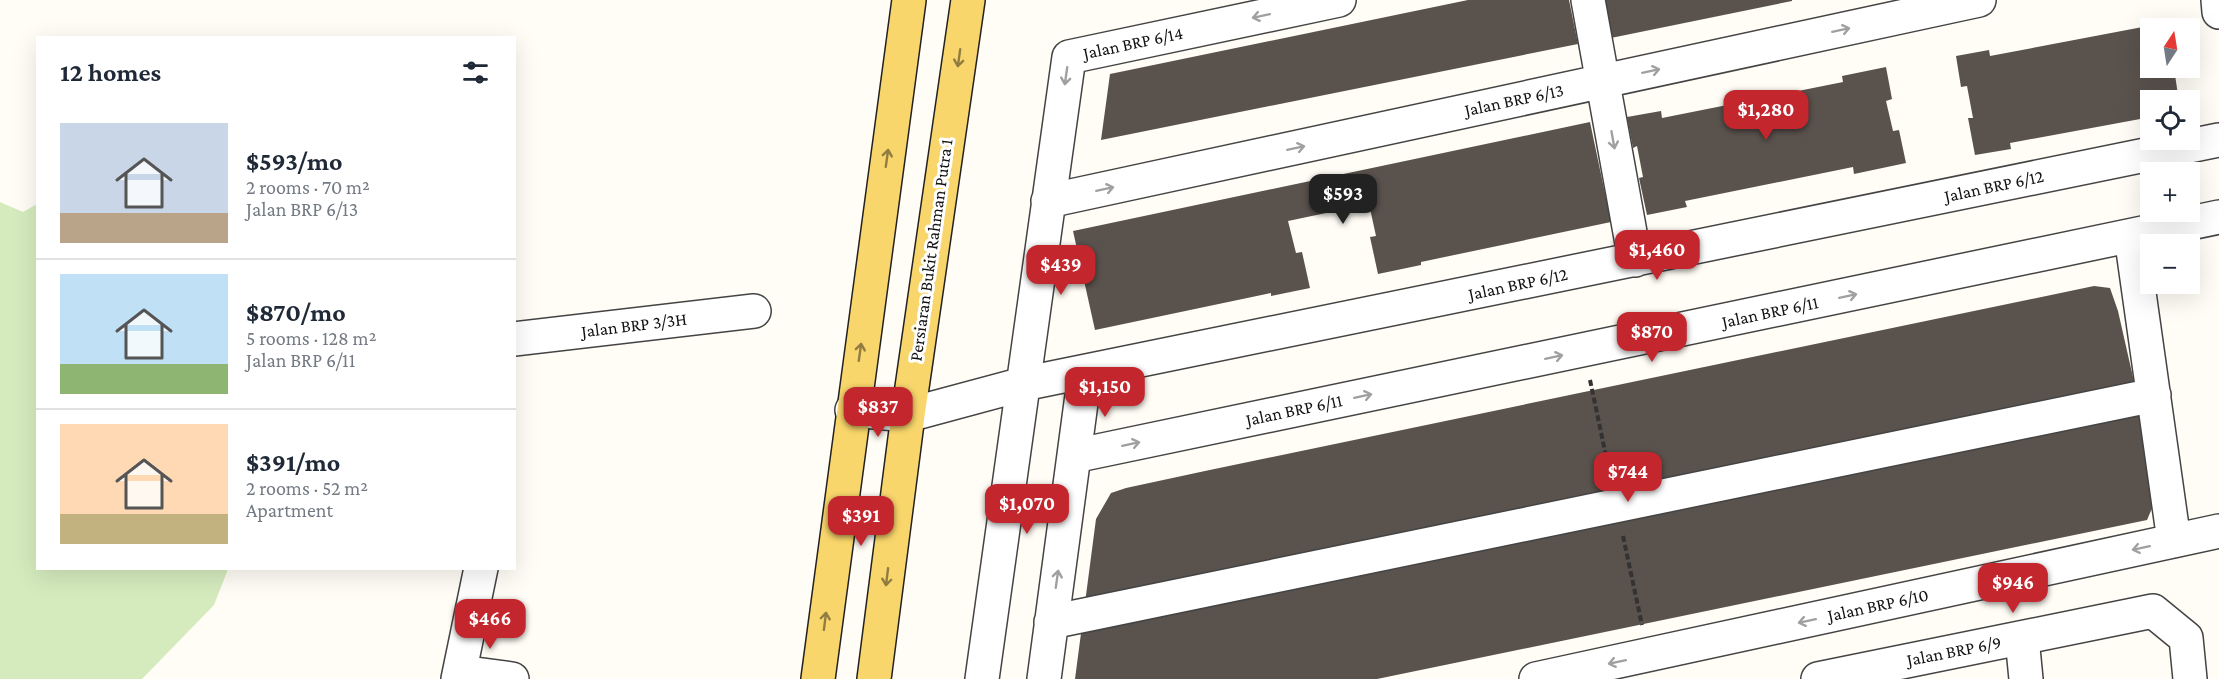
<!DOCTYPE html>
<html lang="en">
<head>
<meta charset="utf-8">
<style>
  body { margin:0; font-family:"Crimson Pro",serif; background:#f2f2f3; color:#1f2937; height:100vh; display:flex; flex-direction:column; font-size:22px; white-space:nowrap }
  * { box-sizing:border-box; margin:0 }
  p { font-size:20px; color:#747a83 }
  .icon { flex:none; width:33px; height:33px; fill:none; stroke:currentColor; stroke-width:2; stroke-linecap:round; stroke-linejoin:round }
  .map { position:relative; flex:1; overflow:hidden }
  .drawer { position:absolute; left:36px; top:36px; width:480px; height:534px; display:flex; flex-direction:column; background:#fff; border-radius:0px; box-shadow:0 6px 24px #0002 }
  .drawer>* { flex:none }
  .needle { width:39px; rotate:12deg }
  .tools { position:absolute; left:2140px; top:18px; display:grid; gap:12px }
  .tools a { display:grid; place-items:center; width:60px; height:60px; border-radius:0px; background:#fff; box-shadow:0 6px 24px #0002; font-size:30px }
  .price { position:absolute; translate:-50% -51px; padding:0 14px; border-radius:12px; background:#c4262e; color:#fff; font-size:20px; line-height:39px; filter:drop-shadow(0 2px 3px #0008) }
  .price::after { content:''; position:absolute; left:50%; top:36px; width:18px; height:14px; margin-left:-9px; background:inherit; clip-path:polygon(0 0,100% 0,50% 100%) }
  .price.on { background:#222; color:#fff }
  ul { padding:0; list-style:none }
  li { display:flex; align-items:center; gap:18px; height:150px; padding:0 24px }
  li+li { border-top:2px solid #e0e1e3 }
  li span { display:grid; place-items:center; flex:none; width:168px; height:120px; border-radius:0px; color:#555 }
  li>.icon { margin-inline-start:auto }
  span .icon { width:72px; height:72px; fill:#fffc; stroke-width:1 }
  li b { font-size:26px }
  h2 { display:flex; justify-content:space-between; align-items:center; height:72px; padding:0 24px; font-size:26px }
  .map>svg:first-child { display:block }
  .green { fill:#d5ebbd }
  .building { fill:#5a524d }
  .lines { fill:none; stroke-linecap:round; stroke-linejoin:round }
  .minor-casing { stroke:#444; stroke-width:36 }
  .major-casing { stroke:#222; stroke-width:36 }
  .path { stroke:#333; stroke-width:4; stroke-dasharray:6 3; stroke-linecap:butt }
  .minor { stroke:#fff; stroke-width:33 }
  .major { stroke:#f9d66b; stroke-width:33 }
  .oneway { stroke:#a0a0a0 }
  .oneway2 { stroke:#917d42 }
  .labels { text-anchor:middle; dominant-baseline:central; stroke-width:6; stroke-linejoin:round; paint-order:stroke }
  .street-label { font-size:18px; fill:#111; stroke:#fff }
</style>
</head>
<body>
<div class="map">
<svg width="2219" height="679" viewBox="0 0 2219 679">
  <rect width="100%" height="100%" fill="#fffdf5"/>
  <path class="green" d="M0,202L23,212L37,204L38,568L228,569L214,605L142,679H0Z"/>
  <path class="building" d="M1468,0H1569L1578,44L1101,140L1110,74Z
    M1598,0H1792V1L1606,39Z
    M2169,22V28H2151V68H2174L2178,95L2174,100H2151V117L2010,143L2011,149L1975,155L1968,118H1973L1967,86L1961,87L1956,56L1989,50L1990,56Z
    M1886,67L1892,99L1886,101L1893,131L1899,130L1906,163L1854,174L1853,167L1685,201L1687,207L1647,215L1639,178L1643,177L1637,146L1633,148L1627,117L1661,111L1662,118L1843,82L1842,76Z
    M1590,122L1611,222L1421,262V265L1378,274L1370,237L1376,236L1369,204L1288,221L1296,253L1302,252L1310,288L1271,296V293L1095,330L1073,231Z
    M2094,286L2110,288L2118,311L2159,492L2147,520L1377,679H1075L1096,519L1111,493L1126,488L1205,471Z"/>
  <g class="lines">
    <defs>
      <path id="minor" d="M1588,0L1635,260
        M2218,0L2219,12
        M1048,201L1979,0
        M2131,236L2174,541
        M514,339L754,311
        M852,410L908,415L1023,384L2219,140
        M1074,456L2219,217
        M1051,622L2154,395
        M2022,638L2026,679
        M460,672L512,679
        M458,679L481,568
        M982,679L1069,57L1339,0
        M1044,679L1085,373
        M1536,679L2219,531
        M1818,679L2153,611L2186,638L2190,679"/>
      <path id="major" d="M818,679L909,0
        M874,679L908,415L968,0"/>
    </defs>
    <use href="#minor" class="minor-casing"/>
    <use href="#major" class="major-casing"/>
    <path class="path" d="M1590,380L1610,475
      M1623,536L1642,625"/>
    <use href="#minor" class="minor"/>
    <use href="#major" class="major"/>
  </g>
  <defs><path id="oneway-shaft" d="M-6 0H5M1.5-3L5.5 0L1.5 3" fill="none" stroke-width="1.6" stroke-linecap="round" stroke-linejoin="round" transform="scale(1.5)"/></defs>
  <g class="oneway">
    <use href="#oneway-shaft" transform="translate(1261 16) rotate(168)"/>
    <use href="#oneway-shaft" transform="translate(1841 30) rotate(-12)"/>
    <use href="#oneway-shaft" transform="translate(1651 71) rotate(-12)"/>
    <use href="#oneway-shaft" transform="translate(1066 76) rotate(98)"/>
    <use href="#oneway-shaft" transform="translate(1613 140) rotate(80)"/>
    <use href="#oneway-shaft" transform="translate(1296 148) rotate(-12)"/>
    <use href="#oneway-shaft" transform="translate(1105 189) rotate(-12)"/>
    <use href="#oneway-shaft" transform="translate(1848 296) rotate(-12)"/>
    <use href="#oneway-shaft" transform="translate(1554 357) rotate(-12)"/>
    <use href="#oneway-shaft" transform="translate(1363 396) rotate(-12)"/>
    <use href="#oneway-shaft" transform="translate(1131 444) rotate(-12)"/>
    <use href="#oneway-shaft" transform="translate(2141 548) rotate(168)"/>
    <use href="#oneway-shaft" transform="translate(1057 579) rotate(-82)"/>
    <use href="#oneway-shaft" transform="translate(1807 621) rotate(168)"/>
    <use href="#oneway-shaft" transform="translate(1617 662) rotate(168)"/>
  </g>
  <g class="oneway2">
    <use href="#oneway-shaft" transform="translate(959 58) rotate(98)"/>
    <use href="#oneway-shaft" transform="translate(887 158) rotate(-82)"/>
    <use href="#oneway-shaft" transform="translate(860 352) rotate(-82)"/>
    <use href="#oneway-shaft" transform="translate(887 577) rotate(97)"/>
    <use href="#oneway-shaft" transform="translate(825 621) rotate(-83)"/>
  </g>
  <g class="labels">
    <g class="street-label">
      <text transform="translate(1133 43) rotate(-12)">Jalan BRP 6/14</text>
      <text transform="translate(1514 100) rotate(-12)">Jalan BRP 6/13</text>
      <text transform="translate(1994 186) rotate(-12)">Jalan BRP 6/12</text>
      <text transform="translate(931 250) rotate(-82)">Persiaran Bukit Rahman Putra 1</text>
      <text transform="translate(1518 284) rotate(-12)">Jalan BRP 6/12</text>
      <text transform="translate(1770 312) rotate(-12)">Jalan BRP 6/11</text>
      <text transform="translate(634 325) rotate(-7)">Jalan BRP 3/3H</text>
      <text transform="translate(1294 410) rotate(-12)">Jalan BRP 6/11</text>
      <text transform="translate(1878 605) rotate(-12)">Jalan BRP 6/10</text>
      <text transform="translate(1954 651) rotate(-11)">Jalan BRP 6/9</text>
    </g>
  </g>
</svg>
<div class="tools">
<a><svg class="needle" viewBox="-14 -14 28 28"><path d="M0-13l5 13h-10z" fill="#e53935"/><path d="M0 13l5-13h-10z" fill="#747a83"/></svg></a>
<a><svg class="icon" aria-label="locate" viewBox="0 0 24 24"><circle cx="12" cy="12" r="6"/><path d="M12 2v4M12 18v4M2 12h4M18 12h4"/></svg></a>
<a>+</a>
<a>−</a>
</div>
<b class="price" style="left:1766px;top:141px">$1,280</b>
<b class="price on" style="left:1343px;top:225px">$593</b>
<b class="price" style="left:1657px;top:281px">$1,460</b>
<b class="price" style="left:1061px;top:296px">$439</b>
<b class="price" style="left:1652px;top:363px">$870</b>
<b class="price" style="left:1105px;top:418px">$1,150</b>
<b class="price" style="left:878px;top:438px">$837</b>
<b class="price" style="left:1628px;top:503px">$744</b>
<b class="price" style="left:1027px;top:535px">$1,070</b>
<b class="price" style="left:861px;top:547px">$391</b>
<b class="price" style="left:2013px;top:614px">$946</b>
<b class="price" style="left:490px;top:650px">$466</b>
<section class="drawer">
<h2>12 homes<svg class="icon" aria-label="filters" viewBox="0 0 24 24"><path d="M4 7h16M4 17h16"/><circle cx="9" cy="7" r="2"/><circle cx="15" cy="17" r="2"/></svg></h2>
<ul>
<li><span style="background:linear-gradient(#c9d6e8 75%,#b9a48a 0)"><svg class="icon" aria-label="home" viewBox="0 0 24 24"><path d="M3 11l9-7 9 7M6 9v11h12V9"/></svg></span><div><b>$593/mo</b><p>2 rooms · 70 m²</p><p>Jalan BRP 6/13</p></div></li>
<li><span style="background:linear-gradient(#bfe0f5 75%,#8fb573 0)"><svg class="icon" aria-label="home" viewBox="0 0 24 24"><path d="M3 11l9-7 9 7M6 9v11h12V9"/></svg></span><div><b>$870/mo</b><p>5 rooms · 128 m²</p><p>Jalan BRP 6/11</p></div></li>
<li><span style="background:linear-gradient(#ffd9b3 75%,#c2b280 0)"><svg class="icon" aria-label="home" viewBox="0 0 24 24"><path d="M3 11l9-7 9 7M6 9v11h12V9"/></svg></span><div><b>$391/mo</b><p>2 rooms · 52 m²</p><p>Apartment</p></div></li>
</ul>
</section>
</div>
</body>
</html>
